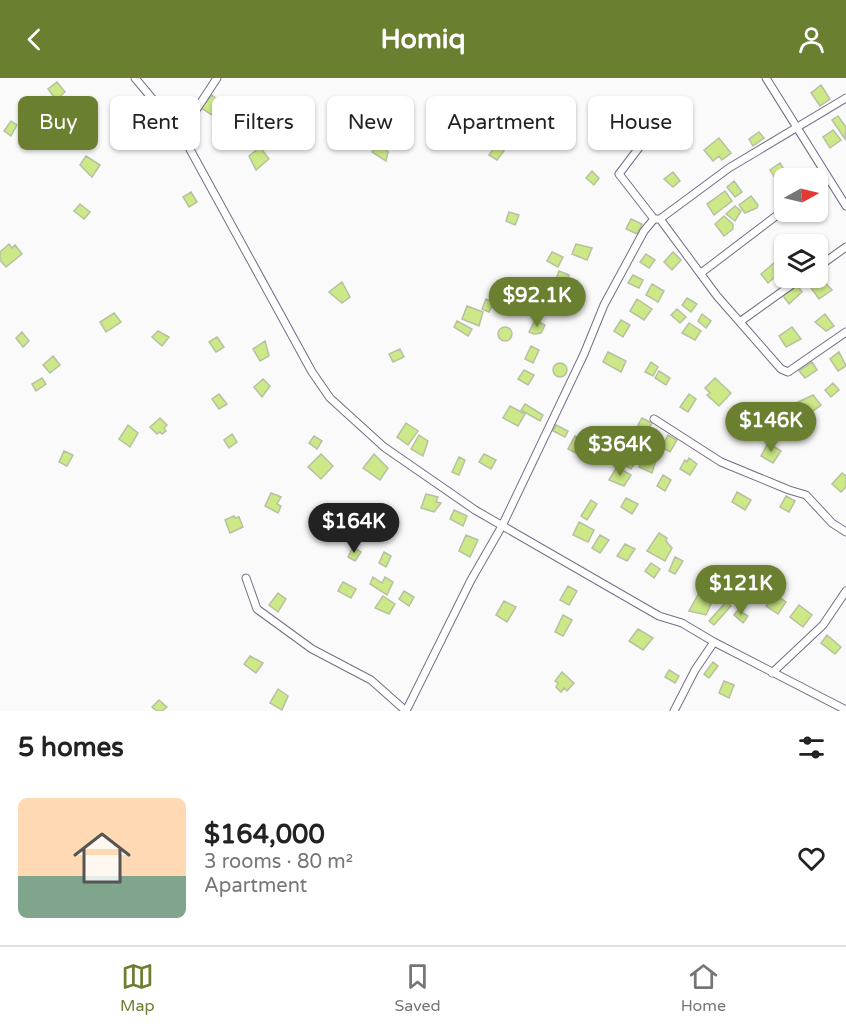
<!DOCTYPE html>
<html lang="en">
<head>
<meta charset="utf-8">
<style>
  body { margin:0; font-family:"Varela Round",sans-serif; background:#f2f2f2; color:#222; height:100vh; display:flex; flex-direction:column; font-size:22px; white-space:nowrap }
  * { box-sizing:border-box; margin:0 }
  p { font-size:20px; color:#767676 }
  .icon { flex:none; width:33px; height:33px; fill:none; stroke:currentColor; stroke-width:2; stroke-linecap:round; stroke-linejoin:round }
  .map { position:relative; height:633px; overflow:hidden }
  .side { display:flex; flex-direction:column; background:#fff; flex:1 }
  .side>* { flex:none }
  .top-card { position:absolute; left:18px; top:18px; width:810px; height:54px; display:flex; gap:12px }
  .needle { width:39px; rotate:82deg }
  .buttons { position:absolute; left:774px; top:90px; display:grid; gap:12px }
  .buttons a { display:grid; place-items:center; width:54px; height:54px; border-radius:9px; background:#fff; box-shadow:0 2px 4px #0004; font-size:30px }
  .price { position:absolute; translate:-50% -51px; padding:0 14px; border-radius:21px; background:#6a7f30; color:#fff; font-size:20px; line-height:39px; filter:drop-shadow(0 2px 3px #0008) }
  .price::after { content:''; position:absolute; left:50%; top:36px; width:18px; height:14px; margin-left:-9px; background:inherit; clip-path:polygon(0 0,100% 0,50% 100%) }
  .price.on { background:#222; color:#fff }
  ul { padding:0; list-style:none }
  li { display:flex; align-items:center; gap:18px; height:150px; padding:0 18px }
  li span { display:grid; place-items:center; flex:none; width:168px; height:120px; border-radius:9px; color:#555 }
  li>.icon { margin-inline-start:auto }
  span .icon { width:72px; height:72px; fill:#fffc; stroke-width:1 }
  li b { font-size:26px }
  h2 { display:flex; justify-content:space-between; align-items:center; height:72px; padding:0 18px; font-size:26px }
  .pill { padding:0 21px; border-radius:9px; background:#fff; box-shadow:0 2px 4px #0004; font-size:21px; line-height:54px }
  .pill.on { background:#6a7f30; color:#fff }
  header { display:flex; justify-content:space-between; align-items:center; height:78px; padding:0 18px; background:#6a7f30; color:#fff; font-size:27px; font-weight:700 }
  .tabs { display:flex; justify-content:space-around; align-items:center; height:84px; border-top:2px solid #e0e0e0; background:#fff; font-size:16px; color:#767676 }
  .tabs a { display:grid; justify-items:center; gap:3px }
  .tabs .on { color:#6a7f30 }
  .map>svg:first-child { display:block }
  .building { fill:#cce887; stroke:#b7c1a1; stroke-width:1.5 }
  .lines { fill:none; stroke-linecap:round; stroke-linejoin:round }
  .minor-casing { stroke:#766c89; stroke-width:9 }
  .minor { stroke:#fff; stroke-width:7 }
</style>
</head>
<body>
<header><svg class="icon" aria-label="back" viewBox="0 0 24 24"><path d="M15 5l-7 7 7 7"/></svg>Homiq<svg class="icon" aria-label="person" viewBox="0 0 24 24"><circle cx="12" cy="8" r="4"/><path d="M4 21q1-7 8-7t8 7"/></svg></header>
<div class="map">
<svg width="846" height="633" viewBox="0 0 846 633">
  <rect width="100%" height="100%" fill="#fafafa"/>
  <path class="building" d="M57,4L65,14L56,22L48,11Z
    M821,7L830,21L820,28L811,15Z
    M212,17L229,31L220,42L201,30Z
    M129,27L133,32L138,28L143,36L139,39V44L128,52L118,35Z
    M377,33L383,38L380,41L386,46L379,54L368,44Z
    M838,38L846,49L845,61L832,42Z
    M11,43L17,47L11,58L4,53Z
    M151,48L157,57L146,64L140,56Z
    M351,49L360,56L353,64L344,57Z
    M460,49L467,54L465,57L468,60L462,70L451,63Z
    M833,52L841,62L830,70L823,59Z
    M510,54L513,56L516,54L523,60L514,70L504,61Z
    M759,54L764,60L753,68L749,61Z
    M719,60L731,75L722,82L719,78L713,83L704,72Z
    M379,64L388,74L386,83L372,74Z
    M496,67L504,73L497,82L489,77Z
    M260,69L269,81L256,92L249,78Z
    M86,78L100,87L92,99L80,87Z
    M780,85L785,93L775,100L770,92Z
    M592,93L599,100L594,107L586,100Z
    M673,94L680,103L673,109L664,101Z
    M734,103L742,114L735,119L727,109Z
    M725,113L732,123L714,137L707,126Z
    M191,114L197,124L189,129L183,119Z
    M751,118L758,127L757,130L745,135L739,127Z
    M80,126L90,134L84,141L74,133Z
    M735,128L741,133L735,143L726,136Z
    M509,134L519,137L515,147L506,143Z
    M724,138L733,146V151L724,158L715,146Z
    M631,141L642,146L637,156L626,151Z
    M9,166L12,170L15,167L22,176L6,189L0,182V174Z
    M576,166L592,170L587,182L572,176Z
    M552,174L563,179L558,189L547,183Z
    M673,174L681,182L672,192L664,184Z
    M646,176L655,182L649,190L640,184Z
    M775,184L782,193L768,205L761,196Z
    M559,193L569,197L566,208L555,204Z
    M633,197L643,202L639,210L628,205Z
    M818,197L832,212L819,221L807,204L818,200Z
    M342,204L350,219L342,225L329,214Z
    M652,206L664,213L658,224L646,217Z
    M797,207L802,214L789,226L783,218Z
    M557,212L567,218L563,226L552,221Z
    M687,220L697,226L691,234L682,227Z
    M486,221L494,225L489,234L482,231Z
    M637,221L652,231L644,242L630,233Z
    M467,228L483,234L479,248L462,241Z
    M677,231L686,239L680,245L671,237Z
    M114,235L121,244L106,254L100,244Z
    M702,236L711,243L706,250L698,243Z
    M825,236L834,248L826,253L815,244Z
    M535,242L545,247L541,255L534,256L529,254Z
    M621,242L630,247L623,259L614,253Z
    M457,243L472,251L468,258L454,249Z
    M689,245L701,253L695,262L682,255Z
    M498 256a7 7 0 1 1 14 0a7 7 0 1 1-14 0Z
    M792,249L801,261L786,269L779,258Z
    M158,253L169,259L162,268L152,259Z
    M22,254L29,263L23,269L16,260Z
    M217,259L224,269L216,274L209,264Z
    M265,263L269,278L260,283L253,271Z
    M531,268L539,272L533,285L525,281Z
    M400,271L404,279L393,284L389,276Z
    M608,274L626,283L621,294L603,284Z
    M839,274L846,288L838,293L830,281Z
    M53,278L60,287L50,295L43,287Z
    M651,284L658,289L653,298L645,294Z
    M812,284L817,292L805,300L799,293Z
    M553 292a7 7 0 1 1 14 0a7 7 0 1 1-14 0Z
    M524,292L534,297L528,307L518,301Z
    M659,293L670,300L666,307L655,300Z
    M42,300L46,306L36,313L32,306Z
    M715,300L731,315L719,328L707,317L710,315L705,310Z
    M263,301L270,308L262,319L254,309Z
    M833,305L839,312L831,319L825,312Z
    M219,316L227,326L219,331L212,321Z
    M689,316L696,321L688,334L680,329Z
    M813,317L821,327L809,336L798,324Z
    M525,326L543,337L540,343L521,332Z
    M510,328L525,336L518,348L503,340Z
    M774,336L782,343L775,352L767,346Z
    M160,340L167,347L164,350L166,353L162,356L160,354L157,356L150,349Z
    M642,340L652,345L648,352L638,347Z
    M406,345L418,353L408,367L397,359Z
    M128,347L138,355L130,369L119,361Z
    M556,347L568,353L565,359L553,353Z
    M598,349L610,355L604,367L592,361Z
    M634,349L642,355L636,363L629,358Z
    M232,356L237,364L229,370L224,362Z
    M419,357L428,363L423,378L411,371Z
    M668,357L677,362L670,374L662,369Z
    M314,358L322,363L317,371L309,365Z
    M575,358L583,362L576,375L568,371Z
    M768,365L781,373L773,385L761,378Z
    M64,373L73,377L67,388L59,384Z
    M321,376L333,388L321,401L308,389Z
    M374,376L388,390L380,402L363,390Z
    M484,376L496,382L491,391L479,384Z
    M646,377L656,382L652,395L639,389Z
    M459,379L465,382L459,397L452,394Z
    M625,379L635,385L631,391L621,385Z
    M689,380L697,386L690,397L680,391L685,382L687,384Z
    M617,389L631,397L624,408L609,402Z
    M842,395L846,398V409L841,414L832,406Z
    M663,397L671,402L665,413L657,408Z
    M737,414L751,422L745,432L732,424Z
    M271,415L281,419L277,426L281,428L278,435L265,428Z
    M426,416L438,419L436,424L441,425L434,434L421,430Z
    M786,418L795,423L789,434L780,429Z
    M626,420L638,426L632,436L621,429Z
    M591,422L597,426L587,442L581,438Z
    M454,432L467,438L463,448L450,441Z
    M234,438L235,440L239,439L243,449L230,455L225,442Z
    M364,441L375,446L370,455L359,450Z
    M579,444L594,452L588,464L573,457Z
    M659,455L667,460L666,463L672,470L665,483L647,473Z
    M466,457L478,462L470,479L459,473Z
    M600,457L609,462L600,475L592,470Z
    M625,466L635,471L627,483L617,478Z
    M353,469L361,474L355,483L348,479Z
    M384,474L391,478L386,489L379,485Z
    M675,479L683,483L675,496L669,493Z
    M651,485L660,491L654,500L645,493Z
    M720,496L727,506L720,511L713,502Z
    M373,499L382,505L385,499L393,504L387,517L370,506Z
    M704,501L723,516L719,521L700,506Z
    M343,504L356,511L351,520L338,513Z
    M568,508L577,513L569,527L560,522Z
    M404,513L414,519L409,528L399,521Z
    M278,515L286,521L278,534L269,527Z
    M699,515L712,524L706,537L689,533Z
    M774,516L786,524L778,536L766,528Z
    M383,518L395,526L389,536L375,530Z
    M504,523L516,529L507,544L496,537Z
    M727,523L731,528L714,547L709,543Z
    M799,527L812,537L803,549L790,539Z
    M738,532L748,538L743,545L734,537Z
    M563,537L572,542L563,558L555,554Z
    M638,551L653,560L643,572L629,563Z
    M827,557L841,569L835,576L821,565Z
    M250,578L263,585L256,595L244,586Z
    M713,584L718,588L709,600L704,596Z
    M669,592L679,598L675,605L665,599Z
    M562,594L574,605L567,613L564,610L561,614L556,609L558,605L555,603Z
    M724,603L734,607L729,620L719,615Z
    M278,611L288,618L282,632L270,625Z
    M159,622L167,629L162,633H157L152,629Z"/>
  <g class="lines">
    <defs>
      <path id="minor" d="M135,0L181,55L312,294L330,320L384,369L475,432L659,538L682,545L714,564L846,632
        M766,0L846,128
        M647,45L641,67L619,96L654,141
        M181,55L217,0
        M818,110L829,102
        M660,141L717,218L781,291L788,294L846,254
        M818,189L846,169
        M701,195L784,132
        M741,243L801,200
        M654,341L721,384L789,412L806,417L832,445L846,454
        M246,500L257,531L312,571L371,602L406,633
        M772,595L823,547L846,513
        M406,633L471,502L502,448L584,276L604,227L644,153L654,141H660L729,90L846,20
        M674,633L695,592L714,564"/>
    </defs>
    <use href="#minor" class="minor-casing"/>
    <use href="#minor" class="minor"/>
  </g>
</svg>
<div class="buttons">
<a><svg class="needle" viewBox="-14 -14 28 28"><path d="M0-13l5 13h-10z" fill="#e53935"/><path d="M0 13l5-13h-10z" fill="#767676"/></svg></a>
<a><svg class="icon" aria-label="layers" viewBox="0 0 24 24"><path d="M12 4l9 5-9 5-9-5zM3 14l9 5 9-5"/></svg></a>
</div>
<b class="price" style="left:537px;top:250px">$92.1K</b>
<b class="price" style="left:771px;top:375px">$146K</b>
<b class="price" style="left:620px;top:399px">$364K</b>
<b class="price on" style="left:354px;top:476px">$164K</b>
<b class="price" style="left:741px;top:538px">$121K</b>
<div class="top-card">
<a class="pill on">Buy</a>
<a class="pill">Rent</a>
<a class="pill">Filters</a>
<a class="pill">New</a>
<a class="pill">Apartment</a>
<a class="pill">House</a>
</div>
</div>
<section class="side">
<h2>5 homes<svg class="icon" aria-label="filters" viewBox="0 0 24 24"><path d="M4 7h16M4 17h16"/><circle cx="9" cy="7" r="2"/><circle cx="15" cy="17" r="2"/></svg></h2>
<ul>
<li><span style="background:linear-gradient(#ffd9b3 65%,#7fa58c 0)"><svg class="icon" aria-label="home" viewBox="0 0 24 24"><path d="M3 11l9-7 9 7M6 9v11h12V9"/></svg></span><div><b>$164,000</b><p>3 rooms · 80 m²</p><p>Apartment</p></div><svg class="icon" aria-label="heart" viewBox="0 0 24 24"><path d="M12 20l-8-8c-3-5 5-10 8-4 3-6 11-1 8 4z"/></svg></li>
</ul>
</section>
<nav class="tabs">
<a class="on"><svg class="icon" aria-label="map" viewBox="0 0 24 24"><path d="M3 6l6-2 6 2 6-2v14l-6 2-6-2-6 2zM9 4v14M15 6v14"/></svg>Map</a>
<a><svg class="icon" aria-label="saved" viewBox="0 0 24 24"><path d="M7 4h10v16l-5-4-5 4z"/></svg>Saved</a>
<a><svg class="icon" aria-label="home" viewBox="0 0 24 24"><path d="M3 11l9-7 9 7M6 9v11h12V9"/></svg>Home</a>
</nav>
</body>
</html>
